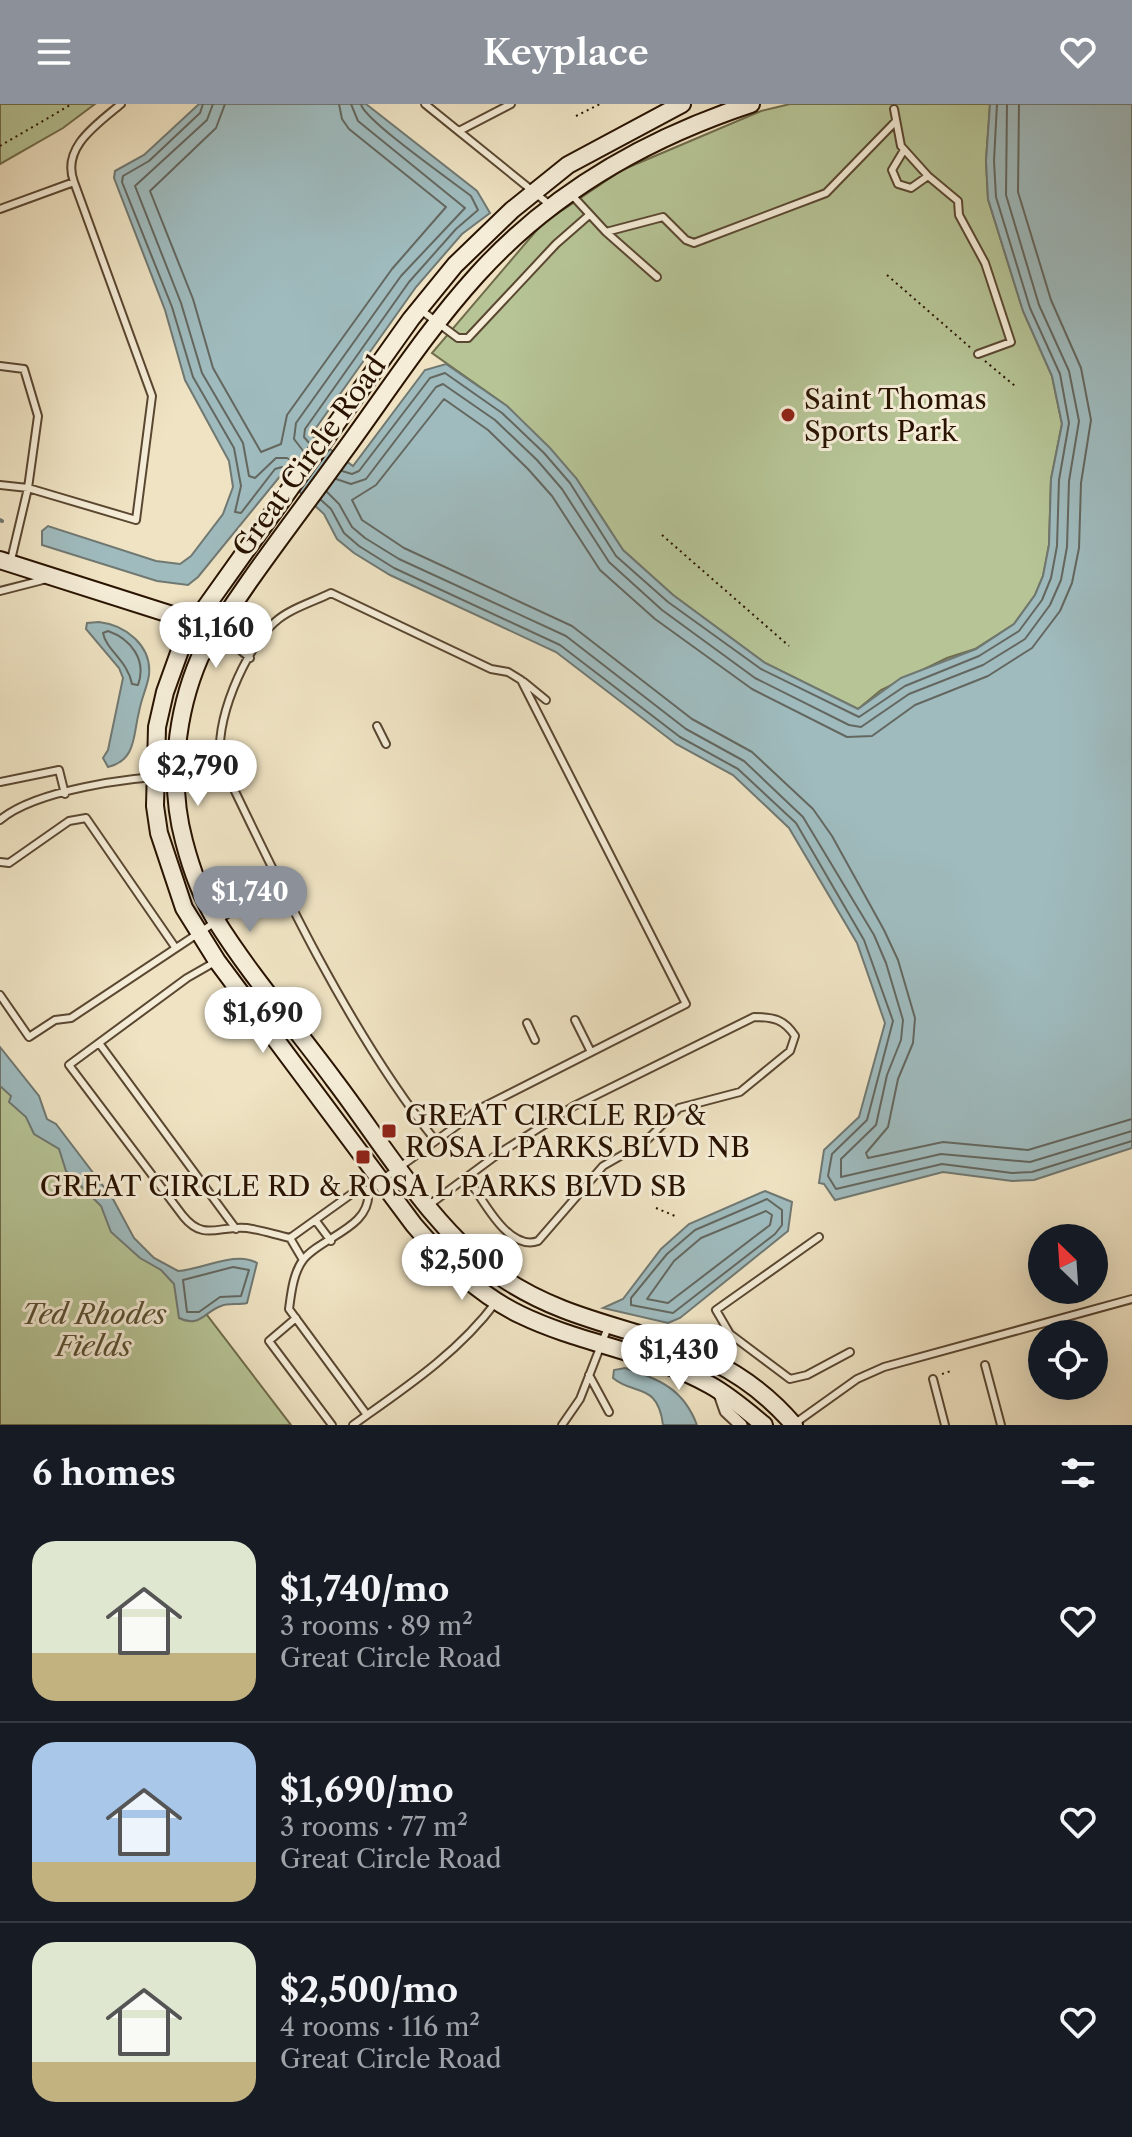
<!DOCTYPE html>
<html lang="en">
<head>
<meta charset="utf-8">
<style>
  body { margin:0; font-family:"Libre Caslon Text",serif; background:#20242c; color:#f1f3f6; height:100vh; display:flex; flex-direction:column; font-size:30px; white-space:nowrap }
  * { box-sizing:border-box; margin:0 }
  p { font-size:26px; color:#9ea1a6 }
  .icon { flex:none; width:44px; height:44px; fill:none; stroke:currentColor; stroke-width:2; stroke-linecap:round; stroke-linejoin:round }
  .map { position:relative; height:1321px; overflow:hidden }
  .sheet { display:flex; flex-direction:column; background:#171b24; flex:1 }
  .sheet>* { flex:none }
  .needle { width:52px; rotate:335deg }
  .buttons { position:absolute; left:1028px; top:1120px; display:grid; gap:16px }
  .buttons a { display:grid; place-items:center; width:80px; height:80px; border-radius:50%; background:#171b24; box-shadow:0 8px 32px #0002; font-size:40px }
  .price { position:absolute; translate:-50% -68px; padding:0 18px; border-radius:28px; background:#fff; color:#222; font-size:26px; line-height:52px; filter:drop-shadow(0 2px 4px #0008) }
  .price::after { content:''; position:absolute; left:50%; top:48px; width:24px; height:18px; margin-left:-12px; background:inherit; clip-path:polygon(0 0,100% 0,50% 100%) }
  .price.selected { background:#8c9099; color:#fff }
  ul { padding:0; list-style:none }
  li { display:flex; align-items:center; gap:24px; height:200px; padding:0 32px }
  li+li { border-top:2px solid #363941 }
  li span { display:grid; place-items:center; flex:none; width:224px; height:160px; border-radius:24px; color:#555 }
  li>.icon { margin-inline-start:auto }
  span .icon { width:96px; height:96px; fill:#fffc; stroke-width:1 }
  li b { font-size:34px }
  h2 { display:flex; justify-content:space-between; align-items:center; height:96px; padding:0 32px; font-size:34px }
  header { display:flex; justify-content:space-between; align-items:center; height:104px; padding:0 32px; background:#8c9099; color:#fff; font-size:36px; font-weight:600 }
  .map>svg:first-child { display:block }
  .green { fill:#b6c496; stroke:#706c4b; stroke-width:2 }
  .water { fill:#9fbbbe; stroke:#707872; stroke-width:2 }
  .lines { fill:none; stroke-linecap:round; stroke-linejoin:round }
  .shore { stroke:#64675f; stroke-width:2 }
  .stream { stroke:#707872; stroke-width:4 }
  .lane-casing { stroke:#5a4731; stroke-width:10 }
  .street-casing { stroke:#5a4731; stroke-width:15 }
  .secondary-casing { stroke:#291300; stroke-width:20 }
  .path { stroke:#291300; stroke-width:2; stroke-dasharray:2 4; stroke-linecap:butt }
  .lane { stroke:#f5edd8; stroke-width:6 }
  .street { stroke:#f5edd8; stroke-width:11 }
  .secondary { stroke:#f5edd8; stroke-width:16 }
  .poi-dot { fill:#8f2418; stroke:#f5edd8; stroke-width:3 }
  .labels { text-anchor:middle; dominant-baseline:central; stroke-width:6; stroke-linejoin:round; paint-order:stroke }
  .poi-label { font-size:28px; fill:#291300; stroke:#f5edd8; text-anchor:start }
  .street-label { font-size:28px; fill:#291300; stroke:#f5edd8 }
  .park-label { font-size:28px; font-style:italic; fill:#5a5134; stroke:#f5edd8 }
</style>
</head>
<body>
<header><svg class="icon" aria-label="menu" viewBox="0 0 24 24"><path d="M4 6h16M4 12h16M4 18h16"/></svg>Keyplace<svg class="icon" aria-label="heart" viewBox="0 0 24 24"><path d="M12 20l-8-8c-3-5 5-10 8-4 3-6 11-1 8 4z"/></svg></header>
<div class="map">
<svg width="1132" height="1321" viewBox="0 0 1132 1321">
  <rect width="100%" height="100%" fill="#efe3c3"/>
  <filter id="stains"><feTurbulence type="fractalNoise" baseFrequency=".0025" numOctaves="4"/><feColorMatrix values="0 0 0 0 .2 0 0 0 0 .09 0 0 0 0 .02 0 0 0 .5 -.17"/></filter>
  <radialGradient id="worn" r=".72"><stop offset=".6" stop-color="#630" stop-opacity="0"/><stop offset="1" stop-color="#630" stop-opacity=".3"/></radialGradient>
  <path class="green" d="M0,0H95L63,24L0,60Z
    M790,0H990L986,57L988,95L1023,207L1052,272L1062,320L1051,375L1049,441L1043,472L1035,491L1014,520L975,545L947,554L881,586L858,605L765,559L673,491L623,446L576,374L507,302L432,249L542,120L622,66L761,7Z
    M0,957L122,1129L184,1181L291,1321H0Z"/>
  <path class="water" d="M199,0H366L477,87L490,109L462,130L416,183L311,331L353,362L425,266L446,260L507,302L550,344L576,374L623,446L673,491L765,559L858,605L901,574L976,545L1014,520L1035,491L1043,472L1049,441L1051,375L1062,320L1052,272L1023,207L988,95L986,57L990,0H1132V1044L1034,1076L1012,1077L943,1068L835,1096L824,1080L819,1079L824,1046L859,1013L885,919L857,839L789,724L733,671L676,640L556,548L390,471L354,449L337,435L324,410L281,371L198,473L188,481L157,477L42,441V427L48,422L156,457L180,460L191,452L223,410L233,383L229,357L185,276L165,206L114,74L115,67L144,51Z
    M99,518C126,521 152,542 149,571C147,584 141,595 139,608C133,630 137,656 108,663L103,654L108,646L123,574L119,564L86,525L87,519Z
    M0,943L39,992L47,1015L56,1020L113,1095L134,1134L154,1154L178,1167C202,1166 236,1146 257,1159L247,1199C239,1201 228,1199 221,1202C204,1208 200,1224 179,1214L174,1180L161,1166L140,1154L111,1128L101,1102L66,1067L59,1045L34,1030L26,1013L9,998L11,992L0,982Z
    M765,1087L792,1098L788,1127L680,1214L668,1219L603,1204L623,1195L661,1145L689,1120Z
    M625,1264C660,1276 683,1284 697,1321H663C658,1278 634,1292 613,1274L614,1266Z"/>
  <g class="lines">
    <path class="shore" d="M203,0L200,9L149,57L123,72L122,78L172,203L193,273L234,344L241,382L235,408L241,409L275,365L282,363L290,368
      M213,0L207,16L135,82L181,199L202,269L243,339L249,372L255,374L276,354H287L296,359
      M225,0L216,24L150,87L193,195L213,264L261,348L281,340L287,311L392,165L446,103L349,25L342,15L339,0
      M1019,0L1018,88L1051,196L1081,264L1091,316L1081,379L1079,444L1072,479L1060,507L1032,544L988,572L915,601L872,632L847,633L752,585L655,515L600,466L552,392L528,365L488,326L444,295L376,381L352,396L362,416L404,444L572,522L692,615L752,648L813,705L832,732L884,826L898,856L915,914L913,939L898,975L888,1023L866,1049L868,1054L943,1038L1028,1046L1132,1015
      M310,340L304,333L305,325L409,178L456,125L478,106L471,92C453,78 363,15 361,0
      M304,348L294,335L296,319L401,172L465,104L358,17L351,0
      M342,367L352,370L359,367L430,274L445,269L502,309L544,349L570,379L616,452L668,498L761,565L859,613L905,582L979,552L1019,527L1042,496L1051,474L1057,442L1059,376L1069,319L1060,270L1030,204L996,93L994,57L997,0
      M336,375L351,380L366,375L436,283L443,280L495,316L537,356L562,385L609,458L662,506L755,574L849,621L861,623L909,590L983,561L1025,535L1050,501L1061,476L1067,443L1069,377L1079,317L1069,267L1039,201L1006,91L1007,0
      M327,388L339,400L352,423L365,434L399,455L566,532L686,625L744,657L803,713L874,831L886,859L903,916L901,936L887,971L876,1021L841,1055V1073L941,1050L1030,1058L1132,1027
      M321,396L331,405L344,429L359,442L394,464L560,541L680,633L738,665L796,719L864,836L893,917L867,1016L832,1050L828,1072L836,1085L942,1060L1012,1069L1032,1068L1132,1037
      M108,527C131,535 147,556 138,581L132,580C128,557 106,546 103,529Z
      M767,1095L782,1106V1121L775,1130L673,1209L631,1201V1194L667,1150L695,1126Z
      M766,1107L772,1111L770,1121L668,1199L647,1195L674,1157L701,1134Z
      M233,1163L249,1166L241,1192L220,1193L199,1208H187L183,1176Z"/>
    <path class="stream" d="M0,416L2,417"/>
    <defs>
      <path id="lane" d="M425,0L550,101
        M894,5L901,42L928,72L958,97L959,111L985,159L1011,238L978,250
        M459,27L511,0
        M904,46L892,66L898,80L911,84L928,72
        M74,78C61,44 96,21 121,0
        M570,89L606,128L663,113L686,136L694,139L826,89L896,17
        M0,105L74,78L152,292L136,416L28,384L0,381
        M606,128L657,173
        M422,207L458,234H468L556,140L588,112
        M0,262L24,265L38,312L28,384L11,456
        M0,487L43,476
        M218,528L250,554
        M524,578L546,596
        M377,622L386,640
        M0,678L59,666L65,690
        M0,716C35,686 131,673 176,672
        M0,758L9,759L69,717L86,714L175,843
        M215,858L187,874L69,961L183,1112C204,1138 219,1121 247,1124C261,1126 276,1131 290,1134L357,1086H368L481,1004L686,900L521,576L508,568L491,565L331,489C313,498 289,505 275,518C246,543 211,622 222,660C280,782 351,931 435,1036
        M0,891L29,933L55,916L71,914L280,775
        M575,916L591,948
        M527,919L535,936
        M99,939L236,1125
        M368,1086C373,1124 320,1133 303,1156C293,1169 291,1191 289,1205L367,1311C414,1278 462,1244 496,1198
        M429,1101L498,1050L574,1002L754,913C773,913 784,915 795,932L790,947L740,988L679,1004L645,1038L603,1062L538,1137C508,1148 482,1094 467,1073
        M316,1117L331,1137
        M819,1133L716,1206L730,1230L790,1275L807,1271L850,1248
        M290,1134L303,1156
        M296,1214L269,1237L332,1321
        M985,1261L1001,1321
        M589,1271L609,1308
        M933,1275L945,1321
        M794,1320L857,1275L884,1263L1132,1195
        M353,1321L367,1311
        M562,1321L580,1295L608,1223"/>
      <path id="street" d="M719,1287L726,1307L741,1321"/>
      <path id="secondary" d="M682,0L568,61L512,106L455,161L411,215L195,518L183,538L165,588L157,623L155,702L159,729L184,804L217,857L414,1121C445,1157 477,1190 521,1211C581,1240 651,1248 710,1281C730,1292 747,1307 764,1321
        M751,0C645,35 552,88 477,171C427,226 386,290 342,350C294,417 242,482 200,553C176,608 168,678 184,737C191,764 201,792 215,815C250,871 295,923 334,976C383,1040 434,1128 501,1173C599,1240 707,1219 794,1321
        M0,456L204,521"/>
    </defs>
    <use href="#lane" class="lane-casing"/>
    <use href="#street" class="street-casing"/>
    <use href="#secondary" class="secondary-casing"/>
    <path class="path" d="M576,12L600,0
      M0,42L72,0
      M887,171L972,245
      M985,257L1015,282
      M662,431L789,542
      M656,1104L675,1112
      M942,1270L951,1267"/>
    <use href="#lane" class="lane"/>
    <use href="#street" class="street"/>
    <use href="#secondary" class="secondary"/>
  </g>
  <g class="poi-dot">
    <circle cx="788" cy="311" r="8"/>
    <rect x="381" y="1019" width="16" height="16" rx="4"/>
    <rect x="355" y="1045" width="16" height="16" rx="4"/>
  </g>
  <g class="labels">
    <g class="poi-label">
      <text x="804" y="295">Saint Thomas<tspan x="804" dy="32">Sports Park</tspan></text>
      <text x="405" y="1011">GREAT CIRCLE RD &amp;<tspan x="405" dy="32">ROSA L PARKS BLVD NB</tspan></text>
      <text x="363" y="1082" text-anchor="middle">GREAT CIRCLE RD &amp; ROSA L PARKS BLVD SB</text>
    </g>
    <g class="street-label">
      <text transform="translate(309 352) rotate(-54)">Great Circle Road</text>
    </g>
    <g class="park-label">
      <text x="94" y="1210">Ted Rhodes<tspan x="94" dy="32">Fields</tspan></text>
    </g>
  </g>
  <rect width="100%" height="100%" filter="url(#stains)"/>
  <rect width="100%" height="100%" fill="url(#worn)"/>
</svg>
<div class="buttons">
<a><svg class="needle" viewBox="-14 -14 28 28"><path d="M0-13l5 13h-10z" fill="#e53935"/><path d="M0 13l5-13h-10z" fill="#9ea1a6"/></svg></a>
<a><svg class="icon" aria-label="locate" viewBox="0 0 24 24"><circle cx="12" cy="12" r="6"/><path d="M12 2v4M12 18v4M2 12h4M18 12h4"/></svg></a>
</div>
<b class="price" style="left:216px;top:566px">$1,160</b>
<b class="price" style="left:198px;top:704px">$2,790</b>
<b class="price selected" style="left:250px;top:830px">$1,740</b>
<b class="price" style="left:263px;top:951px">$1,690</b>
<b class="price" style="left:462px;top:1198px">$2,500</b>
<b class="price" style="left:679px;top:1288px">$1,430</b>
</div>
<section class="sheet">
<h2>6 homes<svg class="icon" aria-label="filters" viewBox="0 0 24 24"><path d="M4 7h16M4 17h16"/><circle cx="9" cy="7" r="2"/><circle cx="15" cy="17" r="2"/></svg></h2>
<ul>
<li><span style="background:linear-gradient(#dfe7d0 70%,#c2b280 0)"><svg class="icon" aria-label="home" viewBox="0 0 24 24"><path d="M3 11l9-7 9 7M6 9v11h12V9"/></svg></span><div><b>$1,740/mo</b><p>3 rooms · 89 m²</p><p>Great Circle Road</p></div><svg class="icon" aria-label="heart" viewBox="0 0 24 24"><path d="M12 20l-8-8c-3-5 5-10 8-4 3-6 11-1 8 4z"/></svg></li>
<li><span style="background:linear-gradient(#a9c7e8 75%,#c2b280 0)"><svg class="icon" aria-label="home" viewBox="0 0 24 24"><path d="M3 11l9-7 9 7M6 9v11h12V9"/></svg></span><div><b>$1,690/mo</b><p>3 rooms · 77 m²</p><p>Great Circle Road</p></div><svg class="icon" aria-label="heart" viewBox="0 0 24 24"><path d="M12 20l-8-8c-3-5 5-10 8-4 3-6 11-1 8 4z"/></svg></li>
<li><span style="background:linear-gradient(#dfe7d0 75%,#c2b280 0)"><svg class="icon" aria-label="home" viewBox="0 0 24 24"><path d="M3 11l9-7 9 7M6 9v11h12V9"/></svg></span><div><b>$2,500/mo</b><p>4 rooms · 116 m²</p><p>Great Circle Road</p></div><svg class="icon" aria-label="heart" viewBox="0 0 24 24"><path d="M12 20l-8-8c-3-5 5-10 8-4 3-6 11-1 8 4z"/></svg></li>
</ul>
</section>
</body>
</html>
